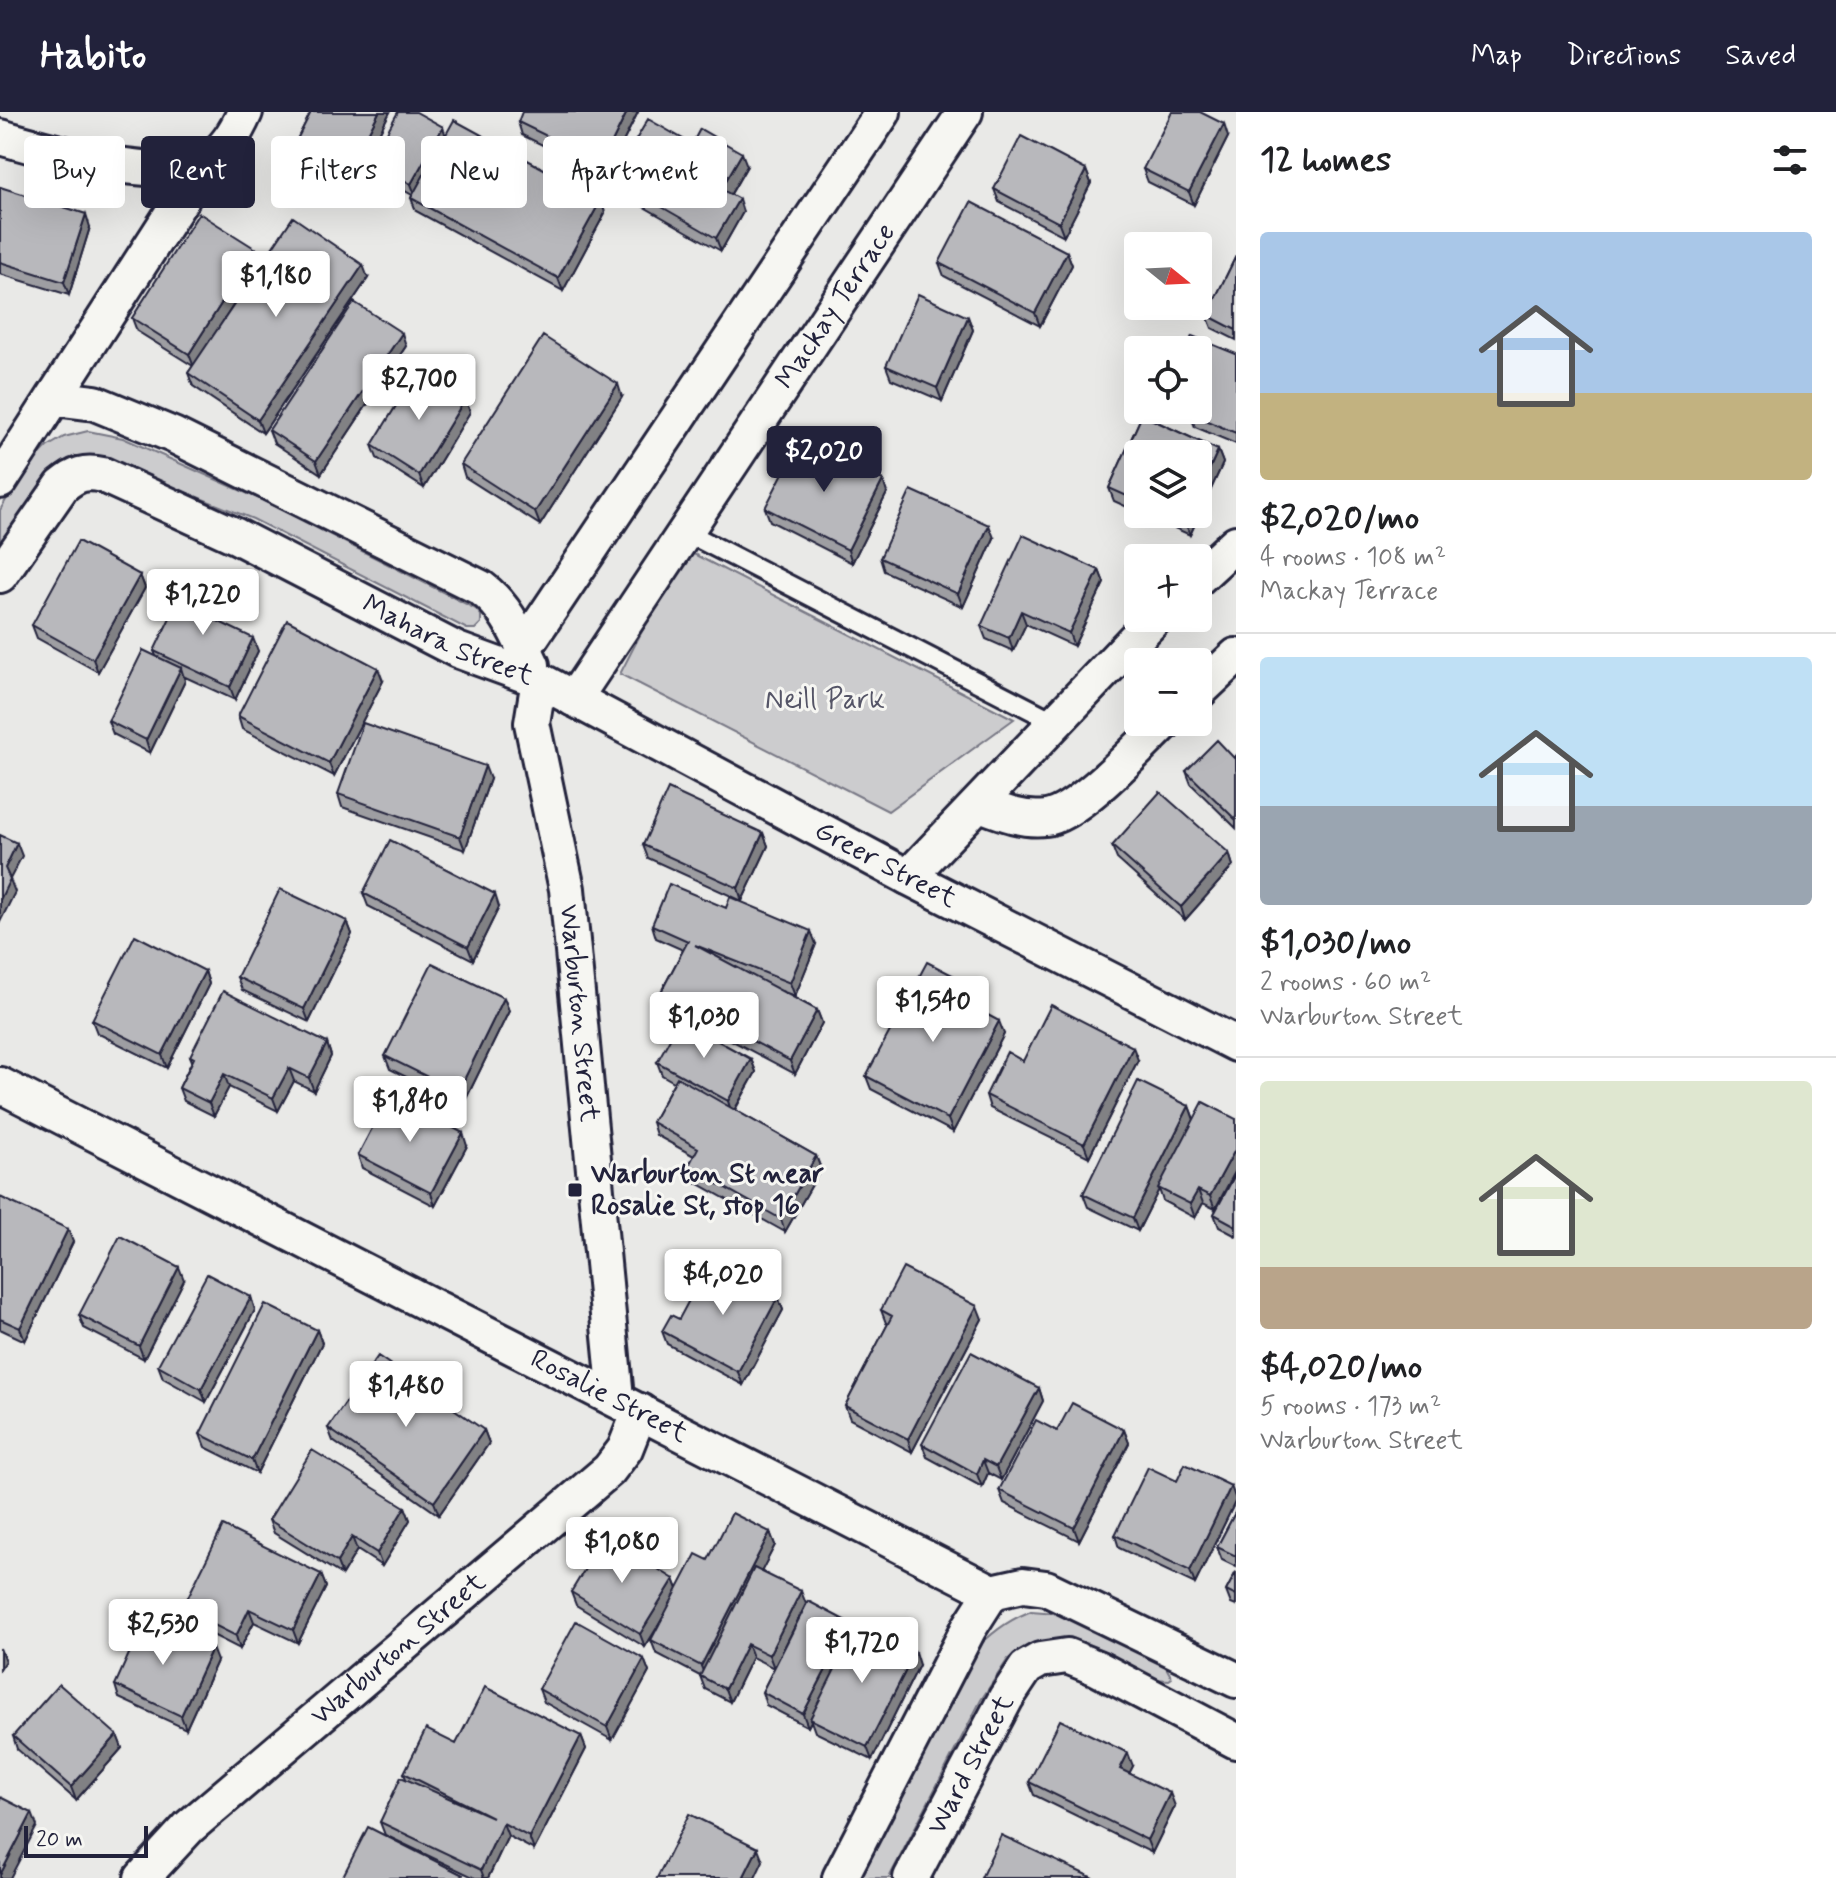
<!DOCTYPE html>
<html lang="en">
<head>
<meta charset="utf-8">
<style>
  body { margin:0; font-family:Mynerve,sans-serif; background:#f6f6f6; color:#202124; height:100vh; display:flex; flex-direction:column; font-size:30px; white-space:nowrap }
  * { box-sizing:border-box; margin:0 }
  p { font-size:26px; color:#757577 }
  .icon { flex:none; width:44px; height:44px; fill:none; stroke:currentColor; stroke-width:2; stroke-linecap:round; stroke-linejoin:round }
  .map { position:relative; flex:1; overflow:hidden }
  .sheet { display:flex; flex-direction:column; background:#fff; width:600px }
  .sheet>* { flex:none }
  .top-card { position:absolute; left:24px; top:24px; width:760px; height:72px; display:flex; gap:16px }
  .needle { width:52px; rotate:108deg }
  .buttons { position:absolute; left:1124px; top:120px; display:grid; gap:16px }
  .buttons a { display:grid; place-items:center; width:88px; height:88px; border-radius:8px; background:#fff; box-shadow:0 8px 32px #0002; font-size:40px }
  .scale { position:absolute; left:24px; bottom:20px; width:124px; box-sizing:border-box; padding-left:8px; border:4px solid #22223b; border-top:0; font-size:22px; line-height:28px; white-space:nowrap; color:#22223b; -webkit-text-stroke:6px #f6f6f2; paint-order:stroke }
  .price { position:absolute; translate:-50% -68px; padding:0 18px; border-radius:8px; background:#fff; color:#222; font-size:26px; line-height:52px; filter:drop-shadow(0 2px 4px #0008) }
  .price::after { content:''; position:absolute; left:50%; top:48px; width:24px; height:18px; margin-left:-12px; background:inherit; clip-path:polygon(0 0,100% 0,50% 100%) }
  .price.on { background:#22223b; color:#fff }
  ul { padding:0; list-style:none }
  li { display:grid; align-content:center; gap:16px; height:424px; padding:0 24px }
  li+li { border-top:2px solid #e0e0e0 }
  li span { display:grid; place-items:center; height:248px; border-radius:8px; color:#555 }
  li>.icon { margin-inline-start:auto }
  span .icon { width:144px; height:144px; fill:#fffc; stroke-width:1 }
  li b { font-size:34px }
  h2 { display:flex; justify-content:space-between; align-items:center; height:96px; padding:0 24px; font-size:34px }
  .chip { padding:0 28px; border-radius:8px; background:#fff; box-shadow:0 8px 32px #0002; font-size:28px; line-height:72px }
  .chip.on { background:#22223b; color:#fff }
  header { display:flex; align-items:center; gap:48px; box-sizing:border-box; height:112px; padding:0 40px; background:#22223b; color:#fff }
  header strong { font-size:38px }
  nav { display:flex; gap:44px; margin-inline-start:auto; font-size:28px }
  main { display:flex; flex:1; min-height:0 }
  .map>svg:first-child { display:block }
  .green { fill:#ccccce; stroke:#777784; stroke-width:2 }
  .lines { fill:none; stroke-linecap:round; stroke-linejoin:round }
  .service-casing { stroke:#22223b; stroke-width:24 }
  .minor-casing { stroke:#22223b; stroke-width:40 }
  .service { stroke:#f6f6f2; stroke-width:18 }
  .minor { stroke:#f6f6f2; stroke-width:34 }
  .wall { fill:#9e9ea2; stroke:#22223b; stroke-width:2 }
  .shaded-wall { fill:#818184; stroke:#22223b; stroke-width:2 }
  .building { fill:#b8b8bc; stroke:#22223b; stroke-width:2 }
  .poi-dot { fill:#22223b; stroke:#f6f6f2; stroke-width:3 }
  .labels { text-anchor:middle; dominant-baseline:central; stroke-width:6; stroke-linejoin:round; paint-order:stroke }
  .street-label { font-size:28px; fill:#22223b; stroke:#f6f6f2 }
  .park-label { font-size:28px; fill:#555567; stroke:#f6f6f2 }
  .poi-label { font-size:28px; font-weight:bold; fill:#22223b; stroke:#f6f6f2; text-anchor:start }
</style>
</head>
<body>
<header>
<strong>Habito</strong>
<nav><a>Map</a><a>Directions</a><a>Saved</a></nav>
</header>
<main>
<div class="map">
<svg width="1236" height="1766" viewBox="0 0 1236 1766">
  <rect width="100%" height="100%" fill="#e9e9e7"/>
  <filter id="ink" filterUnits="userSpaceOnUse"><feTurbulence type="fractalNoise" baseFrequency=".0125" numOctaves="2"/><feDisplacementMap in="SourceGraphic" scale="16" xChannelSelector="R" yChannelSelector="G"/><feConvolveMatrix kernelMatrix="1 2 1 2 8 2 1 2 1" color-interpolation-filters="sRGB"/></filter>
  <g filter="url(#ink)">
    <path class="green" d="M88,319L123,326L262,388L476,497L481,503V511L475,517H467L253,407L114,352L0,443V398L23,360L47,335L64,325Z
      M684,437L1014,607L888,699L620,562Z
      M1031,1499L1057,1501L1071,1506L1163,1550L1172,1566L1169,1568L1154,1567L1059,1528L1042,1530L1008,1547L981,1588L889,1766H857L971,1542C989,1523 1006,1509 1031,1499Z"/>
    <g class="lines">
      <defs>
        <path id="service" d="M686,420L1057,611"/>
        <g id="minor">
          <path d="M0,25C51,39 159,72 207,48C226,39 237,18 245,0"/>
          <path d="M54,286L95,291L173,323L481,476C508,496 518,524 532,553"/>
          <path d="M0,369L206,49"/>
          <path id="s1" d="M0,463L62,374C76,362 85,359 103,363L236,424L457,538L539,568L908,765L1236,932"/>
          <path d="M1198,466L1236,431"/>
          <path d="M524,536L883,0"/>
          <path id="s2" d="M539,568L532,611L567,777L616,1286"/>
          <path d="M1198,580L1236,544"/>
          <path id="s3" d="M574,587L965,0"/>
          <path d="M980,692C1001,700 1023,709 1046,706C1078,702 1140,634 1165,610"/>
          <path d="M908,765L1155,506"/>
          <path id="s4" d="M0,973L992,1480L1023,1473L1046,1476L1236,1568"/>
          <path id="s5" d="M142,1766L189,1715L609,1358L625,1337L640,1299"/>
          <path d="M840,1766L969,1516L992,1480"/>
          <path id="s6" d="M911,1766L1006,1586L1026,1556L1040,1548L1067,1544L1097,1556L1236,1629"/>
        </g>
      </defs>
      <use href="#service" class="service-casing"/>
      <use href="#minor" class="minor-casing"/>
      <use href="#service" class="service"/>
      <use href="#minor" class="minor"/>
    </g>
    <path class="wall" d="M311,0H390L344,89L291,62L286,49Z
      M638,0L606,64L522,23L518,10Z
      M445,23L601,88L605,101L563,179L416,99L411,86L412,83L375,62L371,49Z
      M1228,25L1194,93L1148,70L1143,57Z
      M692,32L747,54L731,82L743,100L721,139L618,80L613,67Z
      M1086,58L1091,71L1064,124L999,90L994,77Z
      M0,75L90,115L69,183L0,162Z
      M256,137L261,150L227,203L368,166L263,321L193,274L188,261L193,254L137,219L132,206Z
      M1067,140L1072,153L1040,214L944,164L939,151Z
      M1236,144V228L1212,216L1207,203Z
      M968,205L973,218L942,289L891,267L886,254Z
      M406,234L321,362L274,331L269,318Z
      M1198,238L1236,242V332L1195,315L1190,302L1200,277L1198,276Z
      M622,285L540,413L465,365L461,352Z
      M465,287L470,300L424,376L377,346L372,333Z
      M1142,303L1218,338L1223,351L1190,423L1143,402H1198V342H1138V400L1114,389L1109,376Z
      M887,381L852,451L770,409L765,396Z
      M994,426L963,495L884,459L880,446Z
      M1099,458L1104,471L1074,534L1026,512L1013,539L986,527L981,514Z
      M140,463L145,476L98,560L37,526L32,513Z
      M225,494L218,509L258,539L235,588L183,564L185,569L150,641L113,622L108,609L156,544L154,539Z
      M383,569L334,664L242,617L238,604Z
      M1236,644V716L1191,672L1186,659L1234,646Z
      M490,667L465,738L342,695L338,682Z
      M763,721L768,734L742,789L648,746L643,733Z
      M1112,734L1229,741L1233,754L1185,808L1117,747Z
      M363,781L499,795L473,848L368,794Z
      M347,809L352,822L309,910L242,878L237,865Z
      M652,813L816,832L795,884L781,879L817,898L822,911L795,962L665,893L661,880L683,838L656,826Z
      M205,859L209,872L167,956L97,921L92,908Z
      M969,882L964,890L1004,922L953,1020L871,977L866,964Z
      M504,886L509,899L463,993L390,957L385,944Z
      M327,931L331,944L314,979L294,969L278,999L229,975L214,1004L184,989L179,976L192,949L190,944Z
      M751,947L756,960L735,998L816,1044L821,1057L785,1120L692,1068L688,1055L694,1044L656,1023L652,1010L674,970L662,963L657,950Z
      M1138,948L1089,1045L990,996L986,983L1023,949Z
      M1189,994L1194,1007H1236V1058L1215,1097L1203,1091L1195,1106L1163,1089L1159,1077L1138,1119L1088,1095L1083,1082Z
      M467,1034L435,1094L362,1056L358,1043Z
      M1236,1061V1124L1219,1115L1214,1102Z
      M0,1085L73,1130L25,1229L0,1217Z
      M184,1168L144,1247L84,1216L79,1203Z
      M251,1185L255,1198L206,1290L163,1266L158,1253Z
      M778,1185L783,1198L743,1273L667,1232L662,1219L679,1207Z
      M881,1198L982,1207L912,1340L850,1307L845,1294L888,1212L886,1211Z
      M317,1218L322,1231L257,1361L205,1335L200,1322Z
      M1039,1276L1043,1289L1001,1368L988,1361L982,1375L927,1345L922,1332Z
      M328,1316L484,1318L489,1331L439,1403L333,1329Z
      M1124,1318L1129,1331L1079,1429L1004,1391L999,1378L1057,1319Z
      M1177,1369L1236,1388L1195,1472L1119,1436L1115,1423Z
      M405,1395L410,1408L382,1454L357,1438L342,1463L274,1421L269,1408Z
      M1236,1399V1455L1222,1448L1217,1435Z
      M770,1420L775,1433L761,1459L806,1492L782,1539L850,1511L853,1520L919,1553L872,1648L815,1620L811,1609L808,1615L766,1593L762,1580L774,1556L752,1545L730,1590L705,1577L700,1564L656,1541L651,1528L662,1507L645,1535L576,1493L571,1480L674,1467L678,1477L708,1448Z
      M1236,1460V1494L1231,1492L1226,1479Z
      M321,1462L326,1475L298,1531L254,1510L240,1537L187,1510L182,1497Z
      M644,1547L649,1560L612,1628L544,1590L539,1577Z
      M217,1549L186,1617L119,1586L115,1573Z
      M117,1623L122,1636L76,1688L17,1637L13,1624Z
      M581,1624L586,1637L534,1738L508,1724L488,1766H475L385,1723L380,1710L406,1667L404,1661L456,1632Z
      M1133,1654L1129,1661L1175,1694L1152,1741L1034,1683L1029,1670Z"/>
    <path class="shaded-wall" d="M379,0H390L344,89L340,76Z
      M627,0H638L606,64L602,51Z
      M1224,12L1228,25L1194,93L1189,80Z
      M443,15L447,28L416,85L411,72Z
      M742,41L747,54L726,90L721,77Z
      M1086,58L1091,71L1064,124L1059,111Z
      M739,87L743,100L721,139L716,126Z
      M601,88L605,101L563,179L558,166Z
      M86,102L90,115L69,183L64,170Z
      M256,137L261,150L194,255L189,242Z
      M1067,140L1072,153L1040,214L1035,201Z
      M363,153L368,166L263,321L258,308Z
      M968,205L973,218L942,289L937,276Z
      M402,221L406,234L321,362L316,349Z
      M618,272L622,285L540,413L535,400Z
      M465,287L470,300L424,376L419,363Z
      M1218,338L1223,351L1190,423L1185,410L1189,402H1198V382Z
      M883,368L887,381L852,451L848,438Z
      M989,413L994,426L963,495L958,482Z
      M1099,458L1104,471L1074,534L1069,521Z
      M140,463L145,476L98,560L93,547Z
      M220,481L225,494L214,518L209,505Z
      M1021,499L1026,512L1013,539L1009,526Z
      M253,526L258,539L235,588L230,575Z
      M181,556L185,569L150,641L146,628Z
      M378,556L383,569L334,664L329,651Z
      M485,654L490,667L465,738L460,725Z
      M763,721L768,734L742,789L738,776Z
      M17,731L22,744L10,767L15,780L0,810V788L5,756Z
      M1229,741L1233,754L1185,808L1181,795Z
      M495,782L499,795L473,848L468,835Z
      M347,809L352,822L309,910L304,897Z
      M811,819L816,832L795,884L790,871Z
      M205,859L209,872L167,956L162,943Z
      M964,869L969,882L960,899L956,886Z
      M504,886L509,899L463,993L458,980Z
      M817,898L822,911L795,962L790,949Z
      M999,909L1004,922L953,1020L948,1007Z
      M327,931L331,944L314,979L309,966Z
      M1133,935L1138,948L1089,1045L1084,1032Z
      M751,947L756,960L732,1002L728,989Z
      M289,956L294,969L278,999L273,986Z
      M224,962L229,975L214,1004L209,991Z
      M1189,994L1194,1008L1138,1119L1133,1106Z
      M463,1021L467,1034L435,1094L431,1081Z
      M1236,1036V1058L1215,1097L1210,1084Z
      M816,1044L821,1057L785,1120L781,1107Z
      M1198,1078L1203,1091L1195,1106L1190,1092Z
      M68,1117L73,1130L25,1229L20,1216Z
      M179,1155L184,1168L144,1247L139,1234Z
      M251,1185L255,1198L206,1290L201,1277Z
      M778,1185L783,1198L743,1273L738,1260Z
      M977,1194L982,1207L912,1340L908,1327Z
      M317,1218L322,1231L257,1361L252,1348Z
      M1039,1276L1043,1289L1001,1368L996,1355Z
      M484,1318L489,1331L439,1403L434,1390Z
      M1124,1318L1129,1331L1079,1429L1074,1416Z
      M983,1348L988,1361L982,1375L977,1362Z
      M1231,1374L1236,1388L1195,1472L1190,1459Z
      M405,1395L410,1408L382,1454L377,1441Z
      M770,1420L775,1433L706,1567L701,1554Z
      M352,1425L357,1438L342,1463L337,1450Z
      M321,1462L326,1475L298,1531L293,1518Z
      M674,1467L679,1480L645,1535L640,1522Z
      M801,1479L806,1492L774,1556L769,1543Z
      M249,1497L254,1510L240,1537L236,1524Z
      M850,1511L855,1524L810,1607L811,1609L808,1615L803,1602Z
      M747,1532L752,1545L730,1590L725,1577Z
      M0,1536L5,1549L0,1557Z
      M212,1536L217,1549L186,1617L181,1604Z
      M915,1540L919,1553L872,1648L867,1635Z
      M644,1547L649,1560L612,1628L607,1615Z
      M117,1623L122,1636L76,1688L71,1675Z
      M581,1624L586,1637L534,1738L529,1725Z
      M1128,1641L1133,1654L1125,1670L1120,1657Z
      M1170,1681L1175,1694L1152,1741L1147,1728Z
      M32,1701L37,1714L10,1766H0V1763Z
      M503,1711L508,1724L488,1766H484L481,1758Z
      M758,1736L763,1749L755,1766H743Z"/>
    <path class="building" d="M311,0H379L340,76L286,49Z
      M398,0H416L443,15L411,72L371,49Z
      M522,0H627L602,51L518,10Z
      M1172,0H1200L1224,12L1189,80L1143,57Z
      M648,7L692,32L700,17L742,41L721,77L739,87L716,126L613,67Z
      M454,8L601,88L558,166L411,86Z
      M1021,24L1086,58L1059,111L994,77Z
      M0,75L86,102L64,170L0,150Z
      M971,90L1067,140L1035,201L939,151Z
      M199,101L256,137L189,242L132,206Z
      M293,105L363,153L258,308L188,261Z
      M1236,144V218L1207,203Z
      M918,182L968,205L937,276L886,254Z
      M354,190L402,221L316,349L269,318Z
      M543,224L618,272L535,400L461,352Z
      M1192,224L1236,242V321L1190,302L1192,298H1198V283L1204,267L1198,265V238H1186Z
      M418,258L465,287L419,363L372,333Z
      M1142,303L1218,338L1198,382V342H1138V389L1109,376Z
      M801,326L883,368L848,438L765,396Z
      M911,378L989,413L958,482L880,446Z
      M1167,402H1189L1185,410Z
      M1023,423L1099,458L1069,521L1021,499L1009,526L981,514Z
      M78,429L140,463L93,547L32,513Z
      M189,466L220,481L209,505L253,526L230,575L154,539Z
      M287,508L378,556L329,651L238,604Z
      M143,538L181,556L146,628L108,609Z
      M363,611L485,654L460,725L338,682Z
      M1217,628L1234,646L1236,644V708L1186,659Z
      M668,677L763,721L738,776L643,733Z
      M1160,680L1229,741L1181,795L1112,734Z
      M0,723L17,731L5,756L10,767L0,788Z
      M390,728L495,782L468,835L363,781Z
      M669,772L726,796L730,785L811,819L790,871L695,833L817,898L790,949L661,880L688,829L652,813Z
      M280,777L347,809L304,897L237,865Z
      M135,823L205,859L162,943L92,908Z
      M927,850L964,869L956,886L999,909L948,1007L866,964Z
      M432,851L504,886L458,980L385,944Z
      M223,879L327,931L309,966L289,956L273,986L224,962L209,991L179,976L194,946L190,944Z
      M1051,893L1133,935L1084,1032L986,983L1007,940L1023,949Z
      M680,908L751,947L728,989L657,950Z
      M677,965L816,1044L781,1107L688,1055L698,1036L652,1010Z
      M1138,969L1189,994L1133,1106L1083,1082Z
      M390,982L463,1021L431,1081L358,1043Z
      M1203,990L1236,1007V1036L1210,1084L1198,1078L1190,1092L1158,1076Z
      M1236,1061V1114L1214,1102Z
      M0,1085L68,1117L20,1216L0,1207Z
      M120,1124L179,1155L139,1234L79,1203Z
      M710,1149L778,1185L738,1260L662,1219L671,1203L679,1207Z
      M903,1156L977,1194L908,1327L845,1294L892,1204L881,1198Z
      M207,1162L251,1185L201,1277L158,1253Z
      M265,1192L317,1218L252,1348L200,1322Z
      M971,1240L1039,1276L996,1355L983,1348L977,1362L922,1332Z
      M378,1244L484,1318L434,1390L328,1316Z
      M1072,1291L1124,1318L1074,1416L999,1378L1036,1308L1057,1319Z
      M312,1338L405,1395L377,1441L352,1425L337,1450L269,1408Z
      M1185,1352L1231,1374L1190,1459L1115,1423L1148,1355L1177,1369Z
      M1236,1399V1444L1217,1435Z
      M732,1401L770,1420L701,1554L651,1528L696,1442L708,1448Z
      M223,1414L321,1462L293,1518L249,1497L236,1524L182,1497Z
      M605,1424L674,1467L640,1522L571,1480Z
      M754,1456L801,1479L769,1543L747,1532L725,1577L700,1564Z
      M1236,1460V1484L1226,1479Z
      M808,1489L850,1511L803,1602L762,1580Z
      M145,1506L212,1536L181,1604L115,1573Z
      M576,1509L644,1547L607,1615L539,1577Z
      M858,1511L915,1540L867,1635L810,1607Z
      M59,1572L117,1623L71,1675L13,1624Z
      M485,1575L581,1624L529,1725L503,1711L481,1758L380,1710L401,1665L492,1705L404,1661L426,1617L456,1632Z
      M1060,1608L1128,1641L1120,1657L1170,1681L1147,1728L1029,1670Z
      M0,1685L32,1701L0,1763Z
      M689,1702L758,1736L743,1766H657Z
      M368,1715L463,1763L461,1766H342Z
      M1001,1723L1093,1766H981Z"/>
  </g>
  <rect class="poi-dot" x="567" y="1070" width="16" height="16" rx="4"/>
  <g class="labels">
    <g class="street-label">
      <text stroke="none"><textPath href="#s3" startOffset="472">Mackay Terrace</textPath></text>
      <text stroke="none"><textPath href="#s1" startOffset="536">Mahara Street</textPath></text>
      <text stroke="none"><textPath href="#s1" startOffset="1028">Greer Street</textPath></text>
      <text stroke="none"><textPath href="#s2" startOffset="338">Warburton Street</textPath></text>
      <text stroke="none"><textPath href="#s4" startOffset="684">Rosalie Street</textPath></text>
      <text stroke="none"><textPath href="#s5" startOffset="344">Warburton Street</textPath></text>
      <text stroke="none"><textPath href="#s6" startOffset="128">Ward Street</textPath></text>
    </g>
    <g class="park-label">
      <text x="825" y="588">Neill Park</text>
    </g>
    <g class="poi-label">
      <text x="591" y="1062">Warburton St near<tspan x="591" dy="32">Rosalie St, stop 16</tspan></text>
    </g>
  </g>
</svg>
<div class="buttons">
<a><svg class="needle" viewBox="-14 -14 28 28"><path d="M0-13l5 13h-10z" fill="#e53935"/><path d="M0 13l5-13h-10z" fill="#757577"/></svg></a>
<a><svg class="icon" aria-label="locate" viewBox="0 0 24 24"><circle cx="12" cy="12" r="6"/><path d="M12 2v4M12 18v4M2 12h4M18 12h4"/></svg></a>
<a><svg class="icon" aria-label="layers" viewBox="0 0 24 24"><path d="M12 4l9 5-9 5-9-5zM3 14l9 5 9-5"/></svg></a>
<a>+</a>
<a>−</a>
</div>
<div class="scale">20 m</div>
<b class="price" style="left:276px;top:207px">$1,180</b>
<b class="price" style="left:419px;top:310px">$2,700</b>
<b class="price on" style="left:824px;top:382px">$2,020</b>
<b class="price" style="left:203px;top:525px">$1,220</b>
<b class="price" style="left:933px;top:932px">$1,540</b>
<b class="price" style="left:704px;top:948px">$1,030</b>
<b class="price" style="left:410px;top:1032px">$1,840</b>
<b class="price" style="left:723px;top:1205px">$4,020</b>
<b class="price" style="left:406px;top:1317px">$1,480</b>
<b class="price" style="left:622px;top:1473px">$1,080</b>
<b class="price" style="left:163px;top:1555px">$2,530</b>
<b class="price" style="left:862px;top:1573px">$1,720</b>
<div class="top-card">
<a class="chip">Buy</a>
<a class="chip on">Rent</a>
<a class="chip">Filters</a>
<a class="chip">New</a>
<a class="chip">Apartment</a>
</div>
</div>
<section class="sheet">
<h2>12 homes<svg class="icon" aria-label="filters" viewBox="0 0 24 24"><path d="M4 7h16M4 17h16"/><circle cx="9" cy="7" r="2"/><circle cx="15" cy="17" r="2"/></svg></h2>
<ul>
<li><span style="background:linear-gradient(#a9c7e8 65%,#c2b280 0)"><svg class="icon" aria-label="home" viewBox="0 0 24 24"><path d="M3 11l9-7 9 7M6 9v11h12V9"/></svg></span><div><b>$2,020/mo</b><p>4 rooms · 108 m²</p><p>Mackay Terrace</p></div></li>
<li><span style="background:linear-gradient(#bfe0f5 60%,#9aa5b1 0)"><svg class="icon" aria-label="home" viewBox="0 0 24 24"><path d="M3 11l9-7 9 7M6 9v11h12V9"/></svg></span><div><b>$1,030/mo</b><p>2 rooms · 60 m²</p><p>Warburton Street</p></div></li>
<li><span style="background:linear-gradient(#dfe7d0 75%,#b9a48a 0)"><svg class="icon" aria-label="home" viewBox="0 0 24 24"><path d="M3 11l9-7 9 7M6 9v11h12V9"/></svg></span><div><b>$4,020/mo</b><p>5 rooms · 173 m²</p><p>Warburton Street</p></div></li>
</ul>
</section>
</main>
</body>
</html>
